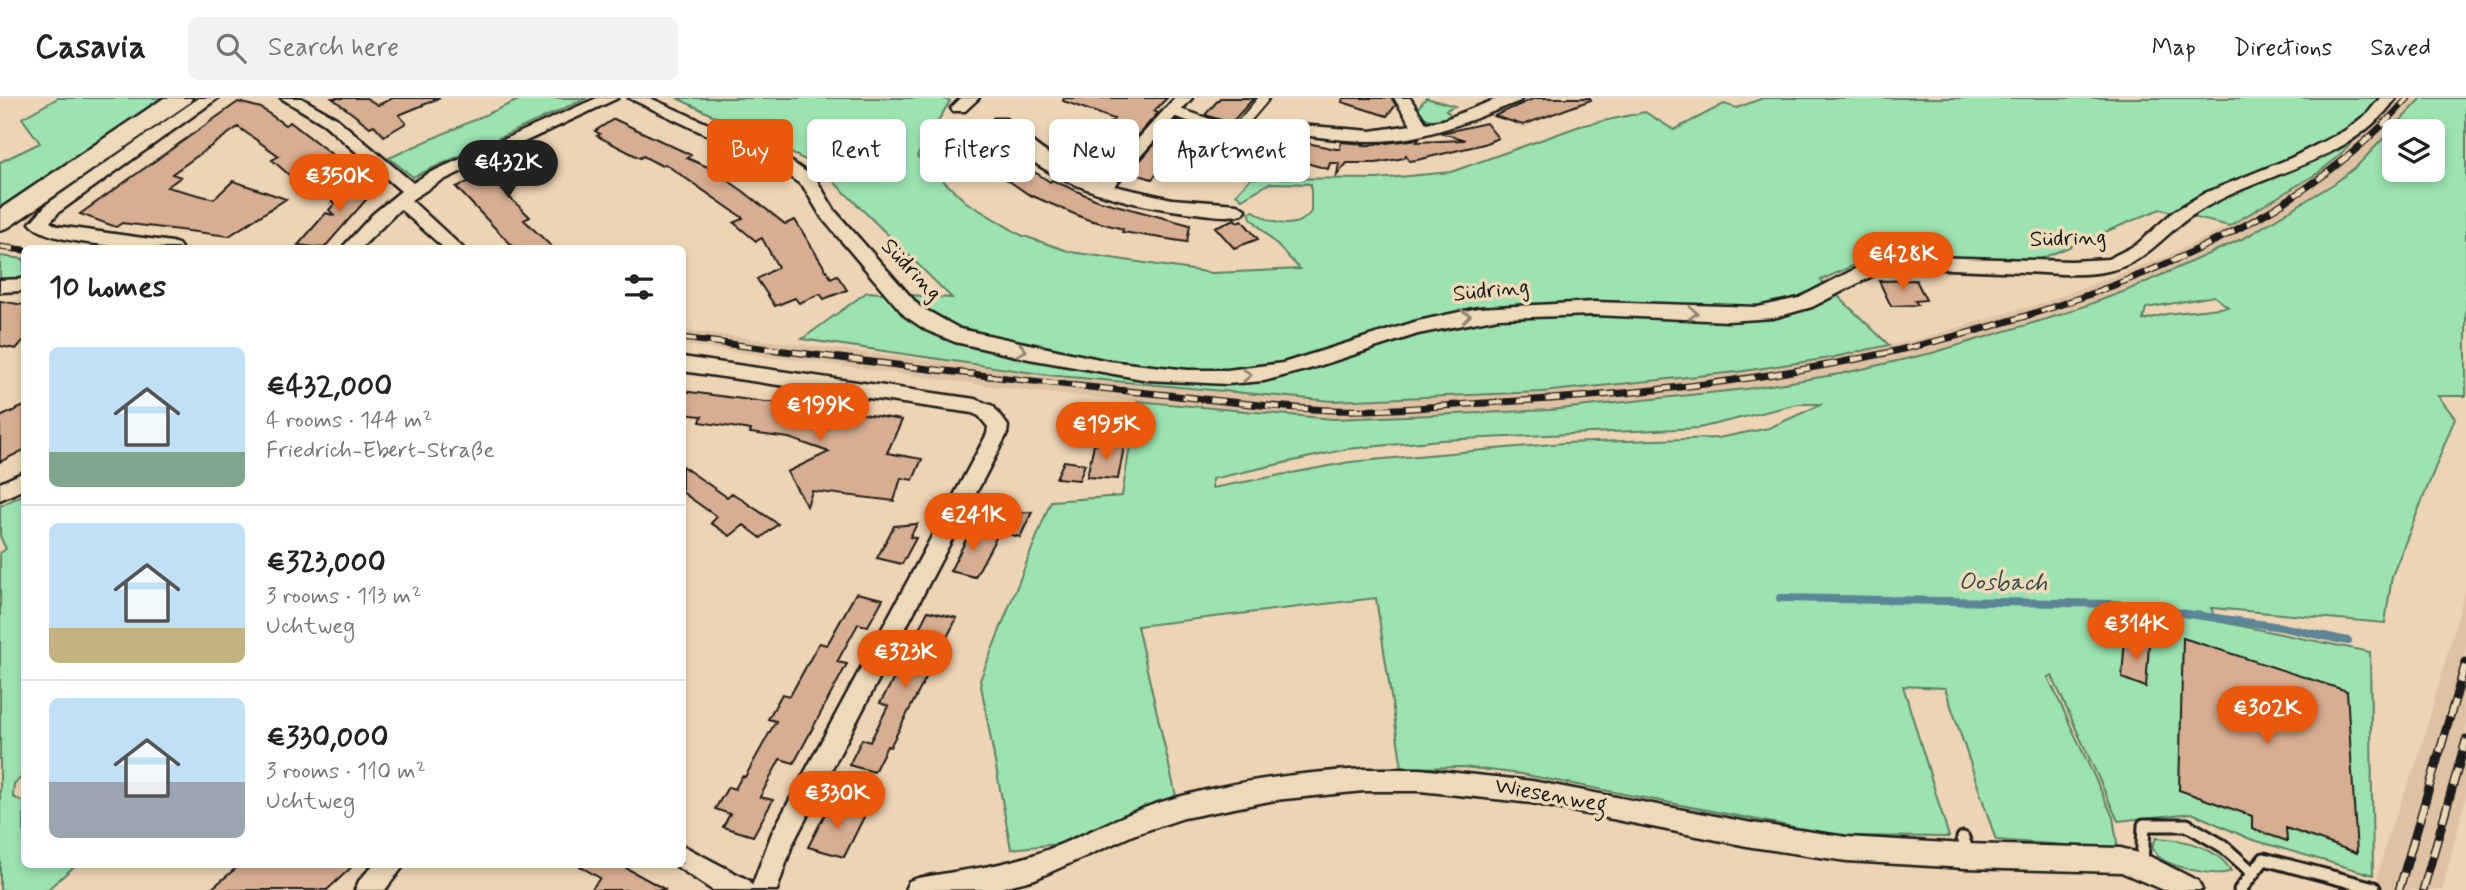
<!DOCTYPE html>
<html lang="en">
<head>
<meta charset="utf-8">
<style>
  body { margin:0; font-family:Mynerve,sans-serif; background:#f2f2f2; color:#222; height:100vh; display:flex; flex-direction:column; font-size:26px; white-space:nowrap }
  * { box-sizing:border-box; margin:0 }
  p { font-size:23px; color:#767676 }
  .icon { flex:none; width:38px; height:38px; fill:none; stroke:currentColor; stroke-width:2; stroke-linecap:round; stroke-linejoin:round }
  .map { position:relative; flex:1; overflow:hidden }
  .drawer { position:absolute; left:21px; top:147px; width:665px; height:623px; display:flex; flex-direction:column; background:#fff; border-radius:10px; box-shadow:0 4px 10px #0003 }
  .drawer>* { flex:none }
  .banner { position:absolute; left:707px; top:21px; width:665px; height:63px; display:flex; gap:14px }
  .tools { position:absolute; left:2382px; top:21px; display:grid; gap:14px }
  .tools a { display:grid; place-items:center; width:63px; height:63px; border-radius:10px; background:#fff; box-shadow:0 4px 10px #0003; font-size:35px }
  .price { position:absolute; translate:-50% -60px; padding:0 16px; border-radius:24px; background:#ea580c; color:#fff; font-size:23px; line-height:46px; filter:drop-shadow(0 2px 4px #0008) }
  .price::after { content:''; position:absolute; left:50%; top:42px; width:21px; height:16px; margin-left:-10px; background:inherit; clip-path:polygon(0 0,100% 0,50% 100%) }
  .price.active { background:#222; color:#fff }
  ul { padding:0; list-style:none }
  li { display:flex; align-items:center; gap:21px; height:175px; padding:0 28px }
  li+li { border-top:2px solid #e0e0e0 }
  li span { display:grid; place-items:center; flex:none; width:196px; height:140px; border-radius:10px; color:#555 }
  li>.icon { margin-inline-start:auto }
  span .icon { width:84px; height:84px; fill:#fffc; stroke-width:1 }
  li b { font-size:30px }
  h2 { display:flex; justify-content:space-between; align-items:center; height:84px; padding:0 28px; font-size:30px }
  .tag { padding:0 24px; border-radius:10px; background:#fff; box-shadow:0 4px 10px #0003; font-size:24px; line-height:63px }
  .tag.active { background:#ea580c; color:#fff }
  header { display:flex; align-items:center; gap:42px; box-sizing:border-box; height:98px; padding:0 35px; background:#fff; border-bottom:2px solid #e0e0e0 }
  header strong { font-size:33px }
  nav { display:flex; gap:38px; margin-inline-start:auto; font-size:24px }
  .search { width:490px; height:63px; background:#f2f2f2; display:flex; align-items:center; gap:18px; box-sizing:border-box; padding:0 24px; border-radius:10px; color:#767676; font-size:26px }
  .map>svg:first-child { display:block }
  .built { fill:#dfc2a2 }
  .green { fill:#9ce3b1; stroke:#5c8066; stroke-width:2; fill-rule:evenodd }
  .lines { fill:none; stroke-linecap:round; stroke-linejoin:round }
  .stream { stroke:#5c8596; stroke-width:8 }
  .building { fill:#d8ae90; stroke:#1c1c1c; stroke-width:2 }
  .lane-far1-casing { stroke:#1c1c1c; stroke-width:13 }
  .lane-casing { stroke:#1c1c1c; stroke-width:17 }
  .street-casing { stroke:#1c1c1c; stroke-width:5 }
  .primary-casing { stroke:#1c1c1c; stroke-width:5 }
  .lane-far1 { stroke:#eddab8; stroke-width:9 }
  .lane { stroke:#eddab8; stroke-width:11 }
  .street { fill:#eddab8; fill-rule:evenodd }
  .primary { fill:#eddab8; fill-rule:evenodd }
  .rail-far1-casing { stroke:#1c1c1c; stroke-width:7 }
  .rail-casing { stroke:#1c1c1c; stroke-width:9 }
  .rail-far1 { stroke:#eddab8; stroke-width:4.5; stroke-dasharray:14; stroke-linecap:butt }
  .rail { stroke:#eddab8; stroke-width:6; stroke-dasharray:18; stroke-linecap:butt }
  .oneway { stroke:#8f8472 }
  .labels { text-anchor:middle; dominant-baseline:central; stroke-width:7; stroke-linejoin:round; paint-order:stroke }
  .street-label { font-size:23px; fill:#1c1c1c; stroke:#eddab8 }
  .water-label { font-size:24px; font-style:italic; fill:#36484f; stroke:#eddab8 }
</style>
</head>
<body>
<header>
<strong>Casavia</strong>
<div class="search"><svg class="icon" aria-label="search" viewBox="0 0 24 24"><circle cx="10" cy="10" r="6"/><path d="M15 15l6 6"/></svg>Search here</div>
<nav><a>Map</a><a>Directions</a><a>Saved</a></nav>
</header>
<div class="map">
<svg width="2466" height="792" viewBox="0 0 2466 792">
  <rect width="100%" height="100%" fill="#edd4b3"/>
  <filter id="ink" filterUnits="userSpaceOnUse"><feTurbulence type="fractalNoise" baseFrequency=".0143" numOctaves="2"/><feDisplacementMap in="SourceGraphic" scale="14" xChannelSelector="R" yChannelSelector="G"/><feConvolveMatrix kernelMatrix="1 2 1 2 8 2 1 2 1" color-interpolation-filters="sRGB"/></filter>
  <g filter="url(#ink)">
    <path class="built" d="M2395,0H2422L2357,68L2335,85L2246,139L2180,170L2063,216L1932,255L1840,276L1746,291L1550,312L1333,321L1044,295L683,247V232L1048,277L1332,303L1542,294L1737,274L1830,260L1919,241L2048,203L2165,159L2229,128L2318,75L2338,59Z
      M2466,489V699L2442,792H2374L2388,738L2418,660Z"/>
    <path class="green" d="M58,0H164L0,109V64L40,45L22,20Z
      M523,0H587L413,79L389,60Z
      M677,0H941L950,3L917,58L966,104L1021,137L1071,154L1212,175L1300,171L1251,120L1249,114L1254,113C1272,126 1295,134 1311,114V86L1270,85L1242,101L1236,96L1251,80L1377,81L1451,74L1580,28L1645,14L1674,32L1724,6L1737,10L1763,0H2395L2338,59L2318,75L2229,128L2160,111L2038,162L1891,159L1863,163L1821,182L1889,247L1830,260L1737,274L1542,294L1332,303L1048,277L802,241L867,194L952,200L818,68Z
      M1426,0L1455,8L1446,12L1453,19C1438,23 1426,26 1417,11Z
      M2422,0H2466V298H2438L2455,320L2392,478L2385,525L2211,510L2216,523L2370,554L2373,777L2250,741L2192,715L2118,723L2052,578L2048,579L2113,719L2118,751L1996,742L1945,590L1903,588L1949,739L1840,738L1521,676L1463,669L1402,670L1376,500L1137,528L1176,698L1058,746L1011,751L980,582L1051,403L1122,398L1137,303L1333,321L1550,312L1746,291L1840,276L1932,255L2063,216L2128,192L2246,139L2335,85L2357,68ZM2394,33H2432V72H2394ZM2214,198L2228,209L2166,216L2143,222L2146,210ZM1798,306H1822L1769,330L1718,340L1563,345L1350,364L1212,390V381L1347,351L1441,342L1699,330Z
      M0,158L24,161V179L0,182Z
      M24,396V677L14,686L13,699L24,704V766L76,767L47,792H0V455L6,451L0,438V408Z
      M2156,740C2183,741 2217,749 2231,773C2217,780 2171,769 2159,759C2156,757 2154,752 2152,749Z"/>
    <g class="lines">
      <path class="stream" d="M1780,500L2116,506L2281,529L2348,543"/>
    </g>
    <path class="building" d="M332,0H366L378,7L393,0H440L399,17L406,25L384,38L374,27L370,29Z
      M1064,0H1167L1154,13L1158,15L1111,67L1079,56L1114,21L1063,3Z
      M1220,0H1254L1231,25L1205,17Z
      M1343,0H1391L1396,7L1387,18L1342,4Z
      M1535,0H1590L1591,2L1523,27L1494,18Z
      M238,4L261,10L285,27L290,24L343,65L304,90L272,62L279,58L238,29L172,76L181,79L167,89L214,101L233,83L286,101L229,138L122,125L116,129L80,116Z
      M614,21L691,57L687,60L710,70L743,93L785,126L795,122L831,180L837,177L847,192L824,201L820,196L799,205L795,200L775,208L757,181L778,169L762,140L756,143L734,125L743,120L665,66L662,68L643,58L640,60L597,38L600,36L595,33Z
      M1176,22L1266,52L1253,67L1186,45L1152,81L1130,74Z
      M1486,25L1498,40L1484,46L1417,62L1409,63L1406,57L1404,60L1376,65H1347L1337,77L1339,65H1330L1328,71L1270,55L1283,40L1336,51H1340L1341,44L1364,46L1361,48L1419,41L1417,44L1465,42L1442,35Z
      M967,43L1038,76L1050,84L1052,82L1097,102L1190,127L1187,144L1122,134L1123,131L1086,121L1028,96L962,51Z
      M540,53L555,67L502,92L530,119L524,122L553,150H514L456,89Z
      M356,77L372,86L365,94L372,95L324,150L298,147L326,115L335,118L329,112L336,104H332Z
      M1235,121L1237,124L1242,122L1258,141L1234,150L1215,129Z
      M1916,182L1926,202L1915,203L1918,207L1891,208L1879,183Z
      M0,203L24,207V242L16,251L0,248Z
      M682,293L765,304H788L902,322L887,355L922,361L913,382L901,380L894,403L812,393L807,408L787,374L829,354L789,340L750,335L751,332L700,324L702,318L682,316Z
      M24,308V352L0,364V319Z
      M1094,346L1124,349L1118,381L1087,379Z
      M1064,363L1085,366L1079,382L1056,380Z
      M682,368L727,399L732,395L778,426L761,440L744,427L730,438L711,425L717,419L682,394Z
      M1032,414L1020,439L999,434L1007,416Z
      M917,426L910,439L916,440L902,466L877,460L894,428Z
      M971,432L997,438L975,479L950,473Z
      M856,495L883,501L868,528L858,526L837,564L847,566L794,665L780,661L760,699L773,702L753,738L723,729L730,716L715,711L728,689L735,691L742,678L745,679L776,623L768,621L782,596L790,598L819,545L827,547Z
      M928,513L957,520L890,649L887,648L874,674L849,667L862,641L870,644L888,608L880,605L896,577L902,579L920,544L913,542Z
      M2125,539L2149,546L2146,589L2122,580Z
      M2183,540L2347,593L2357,755L2286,730L2287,743L2252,731V718L2179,692Z
      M829,708L865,717L844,759L808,749Z
      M241,766H355L327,792H210Z
      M576,766H619L666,792H591L600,780Z"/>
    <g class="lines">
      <defs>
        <path id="lane-far1" d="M1172,13L1271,46
          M1235,34L1264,0"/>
        <path id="lane" d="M1963,740L1969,758
          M2142,768L2144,727H2187L2223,748L2253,775
          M2240,792L2264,761L2374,790"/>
        <path id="street" d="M199,0H218L59,114L50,124L57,128L172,144L178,146L181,150C150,150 48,149 30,125L47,106Z
          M281,0H301L336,20L413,85L427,76L597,0H618L439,84L411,102L463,150H444L400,111L361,150H342L373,116L401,93L324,26Z
          M629,0H650L789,62L816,81L835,113L919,208L960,231L1108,263L1188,272H1227L1283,265L1418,223L1478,210L1594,204L1758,209L1799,200L1857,170L1895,158L2071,163L2108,161L2136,147L2173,114L2205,95L2291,60L2346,32L2368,15L2380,0H2396C2349,67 2261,73 2196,115C2164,135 2147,165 2108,173C2080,179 2051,175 2023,174C1980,172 1938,170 1895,170L1870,179L1812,209L1773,220L1728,223L1594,217L1498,220L1418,236L1309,271L1264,283L1227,286L1148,282L1029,261L955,244L926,232L905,218L822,120L803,88L777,70Z
          M961,0H979L965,13H953L951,10Z
          M1175,0H1192L1114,88L1172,101L1237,106L1246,112L1243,116C1228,120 1210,117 1195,115C1123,107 1038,86 992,25L994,21H1006C1034,48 1063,69 1100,83Z
          M1394,0H1410L1426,25L1443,22L1499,0H1522L1520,3C1472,22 1422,44 1369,43C1346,43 1322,39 1299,37L1291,32L1299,27L1371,33L1411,27Z
          M24,181V193L0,194V182Z
          M682,259L975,301L993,308L1008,328L1007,336L792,747L777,792H712L673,766H682V747L750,783L752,788L772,735L987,336L988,329L979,318L972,315L682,273Z
          M24,374V391L0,402V385Z
          M1364,671H1420L1532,683L1752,725L1847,739L1965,746L2121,750L2151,759L2198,783L2202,792H2163L2121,774L1965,770L1847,763L1752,749L1532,705L1420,693H1364L1275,702L1184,720L1133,737L1035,781L996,791L905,792L909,783L918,780C956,773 996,769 1033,757C1075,743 1113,720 1155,706C1223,684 1293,675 1364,671Z
          M374,766H405L385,792H355L359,783Z"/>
        <path id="primary" d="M164,0H192L189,5L9,129L0,132V111Z"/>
      </defs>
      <use href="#lane-far1" class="lane-far1-casing"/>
      <use href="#lane" class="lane-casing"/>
      <use href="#street" class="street-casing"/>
      <use href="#primary" class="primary-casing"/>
      <use href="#lane-far1" class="lane-far1"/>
      <use href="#lane" class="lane"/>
      <use href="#street" class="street"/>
      <use href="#primary" class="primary"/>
      <defs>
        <path id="rail-far1" d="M0,149L24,152
          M682,240C841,260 999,281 1159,296C1216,302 1273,310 1330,312C1387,314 1445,307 1502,304C1722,292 1942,259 2147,174C2246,132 2336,82 2408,0"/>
        <path id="rail" d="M2399,792L2466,564
          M2423,792L2466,642"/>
      </defs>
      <use href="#rail-far1" class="rail-far1-casing"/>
      <use href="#rail" class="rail-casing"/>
      <use href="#rail-far1" class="rail-far1"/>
      <use href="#rail" class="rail"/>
    </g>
    <defs><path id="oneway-chevron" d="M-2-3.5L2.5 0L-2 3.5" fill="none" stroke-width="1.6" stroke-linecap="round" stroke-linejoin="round" transform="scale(1.75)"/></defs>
    <g class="oneway">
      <use href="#oneway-chevron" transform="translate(1693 215) rotate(3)"/>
      <use href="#oneway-chevron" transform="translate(1466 218) rotate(-7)"/>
      <use href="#oneway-chevron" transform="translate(1022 252) rotate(13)"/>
      <use href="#oneway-chevron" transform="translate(1247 277) rotate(-2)"/>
    </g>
  </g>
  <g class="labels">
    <g class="street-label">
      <text transform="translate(2068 141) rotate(-2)">Südring</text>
      <text transform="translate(911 172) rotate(46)">Südring</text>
      <text transform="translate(1491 193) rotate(-6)">Südring</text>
      <text transform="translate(1551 698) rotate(10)">Wiesenweg</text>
    </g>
    <g class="water-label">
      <text transform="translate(2003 485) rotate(1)">Oosbach</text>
    </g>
  </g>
</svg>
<div class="tools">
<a><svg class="icon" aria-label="layers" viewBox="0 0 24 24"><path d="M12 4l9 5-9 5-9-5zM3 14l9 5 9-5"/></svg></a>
</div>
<b class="price active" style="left:508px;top:102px">€432K</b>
<b class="price" style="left:339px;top:116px">€350K</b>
<b class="price" style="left:1903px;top:194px">€428K</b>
<b class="price" style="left:820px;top:345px">€199K</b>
<b class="price" style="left:1106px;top:364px">€195K</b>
<b class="price" style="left:973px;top:455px">€241K</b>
<b class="price" style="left:2136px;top:564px">€314K</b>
<b class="price" style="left:905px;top:592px">€323K</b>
<b class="price" style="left:2267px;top:648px">€302K</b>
<b class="price" style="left:837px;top:733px">€330K</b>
<div class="banner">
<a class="tag active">Buy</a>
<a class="tag">Rent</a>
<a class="tag">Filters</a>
<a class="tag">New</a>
<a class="tag">Apartment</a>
</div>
<section class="drawer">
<h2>10 homes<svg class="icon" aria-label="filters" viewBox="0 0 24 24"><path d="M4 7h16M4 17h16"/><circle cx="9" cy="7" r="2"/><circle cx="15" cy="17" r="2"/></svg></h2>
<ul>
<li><span style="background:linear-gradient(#bfe0f5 75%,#7fa58c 0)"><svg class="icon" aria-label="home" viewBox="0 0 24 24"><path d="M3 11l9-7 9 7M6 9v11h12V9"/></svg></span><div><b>€432,000</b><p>4 rooms · 144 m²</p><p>Friedrich-Ebert-Straße</p></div></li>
<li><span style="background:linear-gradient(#bfe0f5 75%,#c2b280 0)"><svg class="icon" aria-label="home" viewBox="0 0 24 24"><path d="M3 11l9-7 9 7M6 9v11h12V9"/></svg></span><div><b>€323,000</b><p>3 rooms · 113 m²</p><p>Uchtweg</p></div></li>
<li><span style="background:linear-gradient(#bfe0f5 60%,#9aa5b1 0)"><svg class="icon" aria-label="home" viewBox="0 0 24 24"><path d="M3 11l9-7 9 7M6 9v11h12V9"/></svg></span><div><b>€330,000</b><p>3 rooms · 110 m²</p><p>Uchtweg</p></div></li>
</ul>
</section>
</div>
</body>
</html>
